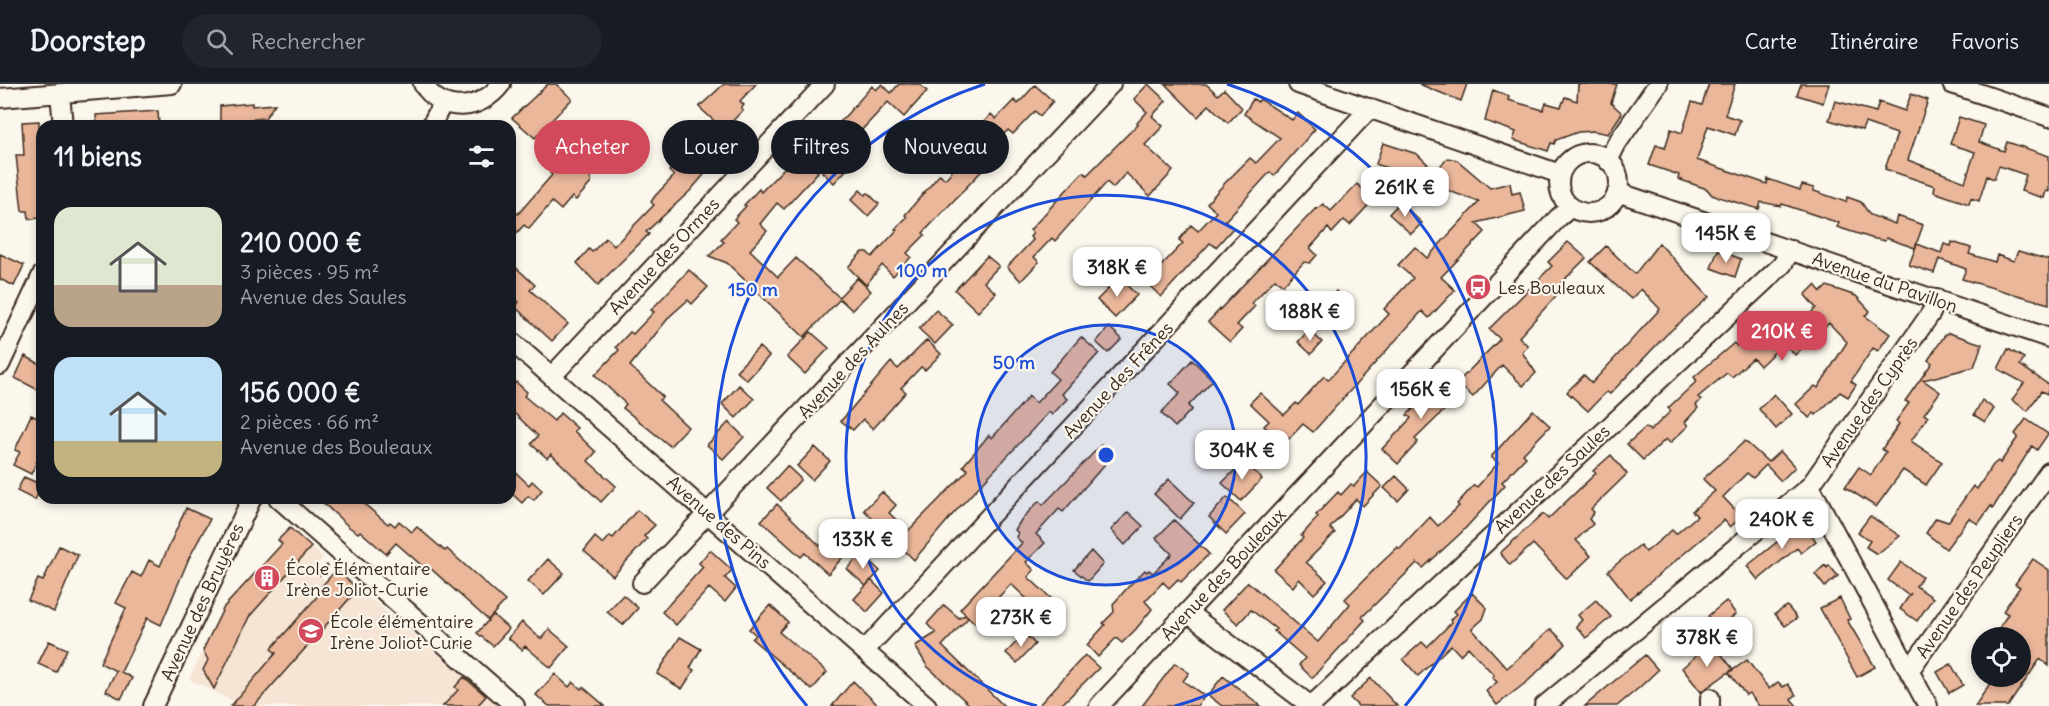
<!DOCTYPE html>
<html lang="fr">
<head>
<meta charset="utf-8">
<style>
  body { margin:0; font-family:Delius,sans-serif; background:#20242c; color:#f1f3f6; height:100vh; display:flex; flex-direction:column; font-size:22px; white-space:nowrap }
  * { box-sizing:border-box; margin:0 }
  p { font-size:20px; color:#9ea1a6 }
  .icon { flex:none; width:33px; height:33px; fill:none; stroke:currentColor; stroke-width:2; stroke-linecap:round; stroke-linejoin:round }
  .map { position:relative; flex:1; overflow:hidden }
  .details { position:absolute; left:36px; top:36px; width:480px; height:384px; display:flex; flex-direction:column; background:#171b24; border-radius:18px; box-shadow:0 3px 9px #0003 }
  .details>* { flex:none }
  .banner { position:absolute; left:534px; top:36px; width:570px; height:54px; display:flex; gap:12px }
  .tools { position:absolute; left:1971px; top:543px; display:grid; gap:12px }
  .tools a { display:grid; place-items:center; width:60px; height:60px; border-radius:50%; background:#171b24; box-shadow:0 3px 9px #0003; font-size:30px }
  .price { position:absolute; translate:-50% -51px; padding:0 14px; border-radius:12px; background:#fff; color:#222; font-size:20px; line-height:39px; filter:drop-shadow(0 2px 3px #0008) }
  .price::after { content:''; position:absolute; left:50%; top:36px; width:18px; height:14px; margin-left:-9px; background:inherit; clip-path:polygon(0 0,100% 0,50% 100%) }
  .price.on { background:#d1495b; color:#fff }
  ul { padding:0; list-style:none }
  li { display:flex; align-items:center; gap:18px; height:150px; padding:0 18px }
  li span { display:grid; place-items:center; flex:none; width:168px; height:120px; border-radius:18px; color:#555 }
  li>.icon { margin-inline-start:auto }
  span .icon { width:72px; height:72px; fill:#fffc; stroke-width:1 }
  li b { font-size:26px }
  h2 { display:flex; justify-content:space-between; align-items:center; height:72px; padding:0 18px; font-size:26px }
  .chip { padding:0 21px; border-radius:27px; background:#171b24; box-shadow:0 3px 9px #0003; font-size:21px; line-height:54px }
  .chip.on { background:#d1495b; color:#fff }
  header { display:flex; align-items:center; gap:36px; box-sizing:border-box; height:84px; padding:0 30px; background:#171b24; border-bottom:2px solid #363941 }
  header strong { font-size:28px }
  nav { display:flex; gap:33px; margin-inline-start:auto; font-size:21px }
  .search { width:420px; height:54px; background:#20242c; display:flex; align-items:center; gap:15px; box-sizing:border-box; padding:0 21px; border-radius:33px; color:#9ea1a6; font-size:22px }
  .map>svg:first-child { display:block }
  .built { fill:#f6e4d4 }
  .building { fill:#eab79b; stroke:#3b2a1e; stroke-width:1.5 }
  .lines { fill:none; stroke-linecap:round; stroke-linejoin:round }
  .minor-casing { stroke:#3b2a1e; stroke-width:22 }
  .path { stroke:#3b2a1e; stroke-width:3; stroke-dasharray:6 4.5; stroke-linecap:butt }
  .minor { stroke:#fbf7ec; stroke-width:18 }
  .ring { fill:none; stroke:#1d4ed8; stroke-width:3 }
  .labels { text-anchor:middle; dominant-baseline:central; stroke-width:4.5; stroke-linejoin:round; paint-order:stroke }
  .street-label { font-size:18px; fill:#3b2a1e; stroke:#fbf7ec }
  .poi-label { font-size:18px; fill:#3b2a1e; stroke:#fbf7ec; text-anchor:start }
  .centre { fill:#1d4ed8; stroke:#fbf7ec; stroke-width:3 }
  .ring-label { font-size:18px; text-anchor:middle; font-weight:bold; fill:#1d4ed8; stroke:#fbf7ec; stroke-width:4.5; stroke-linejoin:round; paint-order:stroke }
</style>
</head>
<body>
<header>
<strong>Doorstep</strong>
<div class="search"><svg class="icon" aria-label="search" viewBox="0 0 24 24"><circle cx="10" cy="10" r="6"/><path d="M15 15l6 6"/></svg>Rechercher</div>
<nav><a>Carte</a><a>Itinéraire</a><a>Favoris</a></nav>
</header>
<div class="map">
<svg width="2049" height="622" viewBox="0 0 2049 622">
  <rect width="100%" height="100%" fill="#fbf7ec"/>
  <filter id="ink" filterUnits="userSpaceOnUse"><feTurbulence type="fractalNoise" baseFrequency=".0167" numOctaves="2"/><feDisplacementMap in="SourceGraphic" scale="12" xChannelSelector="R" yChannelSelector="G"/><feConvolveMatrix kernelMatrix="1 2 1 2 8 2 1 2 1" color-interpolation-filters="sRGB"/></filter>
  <g filter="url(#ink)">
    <path class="built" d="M290,444L323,473L314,486L319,491L326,497L336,486L501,622H243L189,595L224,523L282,460L278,456Z"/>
    <path class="building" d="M548,0H556L572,15L535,54L512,34Z
      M724,0H756L740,17L744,21L741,24L743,26L724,46L699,23Z
      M882,0L891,9L899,0H919L927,7L904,33L888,18L859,49L864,53L844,74L825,55L872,2L876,6Z
      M1148,0L1166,17L1152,32L1163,42L1145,61L1173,87L1150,112L1126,89L1113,104L1107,98L1055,157L1052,154L1034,173L1039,178L1021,197L1007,183L1033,156L1030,153L1033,149L1030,146L1083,88L1087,91L1138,40L1137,39L1147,28L1134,15Z
      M1165,0H1206L1218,11L1224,5L1242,24L1228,39L1209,21L1198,33Z
      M1419,0H1467L1461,17Z
      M1578,0H1617L1611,19L1622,29L1608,50L1594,47L1578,48L1556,56L1554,60L1551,59L1548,67L1513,56L1516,48L1485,37L1493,6L1509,12L1508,16L1543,26L1546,19L1561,23L1565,13L1577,17Z
      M1709,0H1735L1725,31L1740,36L1735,51L1708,42L1697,76L1767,100L1768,95L1800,106L1802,101L1814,104V107L1846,118L1847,113L1861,118L1870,131L1895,140L1897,132L1923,141L1915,164L1886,154L1885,157L1871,154L1837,143L1839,139L1782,120L1781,122L1761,118L1759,125L1712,111L1707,105L1678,95L1679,91L1649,81L1656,61L1665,64L1671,45L1682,49L1692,18L1702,21Z
      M1801,0H1829L1823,19L1797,11Z
      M1035,1L1053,17L1040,32L1035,27L1013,50L1008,46L989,65L973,50L991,30L996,35L1014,16L1018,20Z
      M1911,10L1928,16L1908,76L1965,98L1975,68L1950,60L1959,33L1984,41L1979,58L2004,67L2007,58L2049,72V108L2046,107L2044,114L2021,107L2026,91L1999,82L1994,95L1987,92L1979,117L1971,114L1969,120L1934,108L1935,102L1885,85L1897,50L1865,39L1862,46L1829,36L1835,17L1876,28L1879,18L1905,27Z
      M1253,15L1258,18L1260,15L1292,36L1298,29L1315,45L1274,92L1270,88L1225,137L1233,144L1216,163L1210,159L1161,213L1142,194L1156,179L1160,183L1183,159L1179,156L1191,141L1198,147L1216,128L1207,119L1225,99L1250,74L1256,79L1280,54L1244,30Z
      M252,19V22L275,20L265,34L220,38V22Z
      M158,27L159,42H97L96,31Z
      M39,37L42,134L29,135L28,127H22L16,71H24L22,38Z
      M905,43L918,55L904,70L892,58Z
      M1383,59L1417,70L1435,87L1448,74L1457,76L1490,104L1510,99L1512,110L1520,108L1525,127L1476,139L1485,148L1441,193L1455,206L1429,234L1422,227L1313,348L1303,340L1284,360L1264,342L1269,337L1250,319L1260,309L1284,331L1296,319L1298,321L1324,292L1328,296L1389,230L1384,225L1413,194L1398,181L1415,163L1427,174L1479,118L1376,80Z
      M573,62L588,74L580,84L591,94V99L576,116L572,113L561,126L552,118L529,145L524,141L510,156V123L518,130L552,91L550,89Z
      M975,62L992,76L923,149L925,151L907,169L911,173L893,192L882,181L866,201L848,183L862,168H867L872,173L897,146L895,145L907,133L905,131L940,90L945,95Z
      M699,65L714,79L690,107L646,148L649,150L598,201L577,179L589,165L592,168L606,154L614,162L654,121L651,118L655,112L674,92L669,87L681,74L686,78Z
      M796,72L800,77L803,74L818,88L784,125L777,119L760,140L767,147L750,166L778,193L796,174L839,213L857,194L871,207L852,226L840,215L804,253L727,179L709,172L724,158L721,155L737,138L734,135L746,122L744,121L759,105L761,108Z
      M837,72L849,83L834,99L822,88Z
      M1357,100L1374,115L1350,141L1344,136L1332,149L1328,144L1310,164L1317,171L1310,179L1304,178L1283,201L1275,195L1252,219L1255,222L1237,241L1242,245L1230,258L1208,238L1316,124L1317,125L1323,120L1331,127Z
      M860,106L865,111L868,109L879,120L868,132L851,116Z
      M1400,118L1422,139L1411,150L1389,130Z
      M1568,158L1586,174L1560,200L1563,204L1519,253L1528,262L1522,268L1536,289L1523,302L1502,281L1473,313L1457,299L1500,255L1489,245L1552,182L1548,178Z
      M1952,158L1971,164L1969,170L1995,178L1997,171L2014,177L2018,167L2049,176V220L1962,195L1966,185L1939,175L1934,189L1909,181L1917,160L1941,169L1944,160L1951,162Z
      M1659,159L1709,213L1667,250L1610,310L1607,308L1604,310L1588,327L1567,308L1584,291L1592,299L1660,225L1641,205L1631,215L1590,178L1606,162L1635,190Z
      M1718,166L1741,175L1735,193L1711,184Z
      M0,170L24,181L14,202L0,195Z
      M987,172L999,182L984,198L996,209L978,228L955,206Z
      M510,178L535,201L530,206L568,240L552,257L515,223L519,218L510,210Z
      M689,186L708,203L692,220L688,216L670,232L630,282L663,313L659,316L688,343L670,362L623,324L626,320L595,291L619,266L616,263L630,248L633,250L654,228L651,226Z
      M1119,194L1137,211L1115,234L1097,216Z
      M1815,201L1821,208L1827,202L1856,212L1870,227L1865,232L1890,250L1878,267L1873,264L1851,297L1856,301L1848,313L1840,308L1816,331L1814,329L1809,334L1796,320L1815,302L1818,304L1847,258L1829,239L1795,271L1784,259L1760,282L1753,274L1732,293L1727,289L1698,313L1701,316L1696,321L1698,324L1685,338L1688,342L1670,359L1666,355L1643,376L1627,360L1646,343L1650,347L1671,327L1668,324L1697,297L1694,293L1734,259L1737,262L1752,248L1756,252L1767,241L1782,257L1816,224L1805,211Z
      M1336,207L1347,217L1320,246L1309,236Z
      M936,226L953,241L935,260L919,245Z
      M1109,243L1122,255L1108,269L1096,258Z
      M1309,246L1322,258L1311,270L1298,258Z
      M811,248L829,264L805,290L787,273Z
      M1949,249L1982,260L1974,283L1923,296L1940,308L1924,330L1928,333L1911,357L1942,378L1926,401L1903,386L1876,423L1845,403L1859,383L1871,391L1886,368L1882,365L1899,340L1896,337L1909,319L1905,317L1932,279L1928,276L1945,251Z
      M1081,253L1099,269L1062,310L1067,315L1052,331L1049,328L953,430L914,476L864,426L882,408L896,421L889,429L908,447L968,386L963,382L989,351L992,354L1029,312L1036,319L1058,295L1050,288Z
      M927,256L941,270L925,286L921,283L901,304L906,308L873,345L863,335L853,346L841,337L891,278L898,285Z
      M759,263L769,272L747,296L736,287Z
      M2008,265L2024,274L2020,281L2049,301L2047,310L2041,307L2028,327L2012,316L2024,299L1998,285Z
      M25,272L42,281V308L15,294Z
      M1192,276L1213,296L1188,322L1192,325L1175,343L1161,329L1180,309L1170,300Z
      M1444,294L1461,310L1415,355L1418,358L1398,380L1382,365L1411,334L1407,331Z
      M516,298L527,308L524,312L554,337L560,329L577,344L574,347L596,368L588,377L616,402L601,418L551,370L547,374L531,360L538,352L512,327L510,329V299L513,302Z
      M739,301L754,315L736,334L722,320Z
      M1774,310L1792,330L1776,345L1759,325Z
      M1982,316L1994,325L1985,338L1974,331Z
      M1533,326L1550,342L1523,370L1526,373L1502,398L1505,401L1462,448L1423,484L1417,479L1362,533L1365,536L1312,594L1299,581L1305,574L1274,547L1276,545L1251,526L1238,540L1222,526L1248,498L1318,558L1350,520L1345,515L1380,480L1398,463L1400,465L1430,433L1438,442L1459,422L1457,420L1474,401L1477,403L1498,379L1491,373Z
      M31,331L42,336V367L31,390L13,381L20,368L15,366Z
      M2026,335L2048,350L2037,366L2032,362L1993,424L1991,422L1978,440L1969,434L1946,465L1926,449L1936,434L1948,438L1973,402L1977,405L1993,381L1998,377L2000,379L2018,353L2015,350Z
      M729,338L744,353L723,375L707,361Z
      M1745,357L1768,378L1780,367L1795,383L1781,397L1766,381L1753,394L1747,389L1723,413L1742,433L1730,443L1724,436L1630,515L1608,487L1640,461L1646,468L1672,446L1676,450L1697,432L1692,427L1715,407L1703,395Z
      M1101,361L1112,372L1063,428L1059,425L1036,450L1045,459L1026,478L1034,486L1028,493L1054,517L1043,530L1011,500L993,519L1000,527L982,546L960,525L1022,459L1016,453L1018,449L1015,446L1021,436L1039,417L1043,421Z
      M815,363L830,377L812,396L797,382Z
      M1611,371L1627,390L1591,425L1594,428L1589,435L1593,440L1576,456L1591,472L1567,495L1533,460L1510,481L1500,469L1543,430L1548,435L1596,389L1593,387Z
      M1244,377L1262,395L1241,417L1222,399Z
      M787,382L801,395L781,417L767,404Z
      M510,383L529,401L532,397L542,406L534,416L528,412L522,419L510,408Z
      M1367,388L1382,402L1363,422L1356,415L1330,444L1335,449L1306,478L1327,497L1314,510L1299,495L1293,503L1274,486L1303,454L1301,452L1318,433L1316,431L1338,408L1341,411L1351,400L1354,402Z
      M1396,392L1409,405L1398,417L1384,404Z
      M24,393L42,401L35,416L17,407Z
      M1169,395L1194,419L1180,435L1154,410Z
      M1227,413L1245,430L1226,450L1209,433Z
      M318,414H357L388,440L390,438L395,442L399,437L412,448L417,443L445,467L447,465L505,517L488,536L430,484L428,487L396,459L386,470L360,447L358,449L349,443Z
      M777,420L820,462L824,457L842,474L828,490L805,469L801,473L761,437Z
      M186,424L210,435L189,474L161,541L147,534L121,588L132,594L121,615L106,607L116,587L100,579L126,524L116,519L132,488L141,493L149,476L160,482Z
      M637,426L655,441L644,452L647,455L613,492L584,467L595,453L603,460L610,452L613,454Z
      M1128,428L1143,442L1125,461L1111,446Z
      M1870,432L1900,452L1877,470L1866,463L1870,457L1858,448Z
      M1174,436L1209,470L1181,498L1178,495L1169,504L1163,498L1145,517L1152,525L1136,545L1122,559L1116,554L1098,573L1087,561L1105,541L1103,539L1114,528L1113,520L1129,502L1145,486L1147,488L1149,486L1153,489L1172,470L1156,454Z
      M1802,438L1816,457L1801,469L1797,464L1758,496L1747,482Z
      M290,444L311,463L249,533L214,605L203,586L208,576L203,566L224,523L282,460L278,456Z
      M59,462L78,471L54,528L28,516L38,495L43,497Z
      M710,466L732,486L725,494L736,504L725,518L709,504L676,541L662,528L703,483L699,479Z
      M1091,467L1103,480L1088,497L1074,486Z
      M861,469L880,487L866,502L847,485Z
      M548,475L564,489L544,511L528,497Z
      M2033,475L2049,486V582L2040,575L2008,622H1975L1995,592H2020V554H1993L2008,530L2003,527L2020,503L2015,500Z
      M1901,478L1922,493L1916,502L1933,514L1917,537L1900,525L1911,509L1909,512L1888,496Z
      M1825,481L1827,484L1829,481L1838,492L1825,503L1815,490Z
      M336,486L358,505L254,622H231L276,569L271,565L323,506L321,503Z
      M871,496L884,509L867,528L854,515Z
      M1472,509L1487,524L1483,535L1472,545L1507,584L1551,545L1566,560L1528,597L1497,621L1486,607L1497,598L1492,593L1494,591L1468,563L1460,571L1451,561L1418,592L1403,575L1422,558L1427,563L1452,538L1450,536L1457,530L1454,527Z
      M623,511L638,524L623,541L607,528Z
      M1840,514L1850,535L1847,536L1875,583L1857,593L1820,524Z
      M1596,516L1611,533L1586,554L1576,542L1582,536L1578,531Z
      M1726,517L1736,530L1718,544L1708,532Z
      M770,521L788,538L779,548L827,588L812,606L752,555L756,551L749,545Z
      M944,521L959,534L965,531L968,534L942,562L1004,622H971L927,582L915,562L936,549L927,540Z
      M1787,522L1797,534L1785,542L1775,530Z
      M493,531L509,545L493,562L477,549Z
      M522,538L541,555L549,545L569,562L551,584L525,562L522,566L508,554Z
      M1025,549L1035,560L1017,579L1006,569Z
      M680,553L701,565L690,584L694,586L682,605L657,590Z
      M49,557L67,565L56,588L38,580Z
      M1712,558L1733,585L1701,608L1682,584Z
      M1085,571L1099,584L1060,622H1038Z
      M1645,571L1658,586L1640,603L1617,622H1585Z
      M1747,576L1769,605L1778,598L1783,603L1788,600L1796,611L1791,615L1797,622H1759L1749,609L1746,611L1729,589Z
      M1175,579L1189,589L1183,597L1205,612L1197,622H1142Z
      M1951,580L1963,601L1949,609L1937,588Z
      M555,590L569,603L573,598L581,605L583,603L605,622H549L536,611Z
      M1223,592L1261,622H1222L1208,611Z
      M464,593L486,612L477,622H443L458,606L455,603Z
      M1371,594L1397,622H1358L1350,614Z
      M853,597L879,622H832Z"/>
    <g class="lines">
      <defs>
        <path id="minor" d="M423,0C442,31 481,27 501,0
          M1298,0L1560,90
          M1952,0L2049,33
          M60,9L63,42
          M0,14L172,0
          M431,42L443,18
          M1559 99a30 30 0 1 1 60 0a30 30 0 1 1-60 0Z
          M1608,77L1617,59L1658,0
          M1617,108L2049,254
          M510,256L927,622
          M0,281L42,191
          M552,292L825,0
          M1810,402L1928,622
          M278,414L515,622
          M642,499L1111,0
          M1188,529L1311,622
          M864,567L1370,24
          M1909,587L2049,388
          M1710,614V622
          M153,622L252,414
          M1099,622L1558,134L1571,123
          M1311,622L1782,181L1791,166
          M1544,622L1810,402L1931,229L1937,215"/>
      </defs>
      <use href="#minor" class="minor-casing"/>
      <path class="path" d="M319,491L328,481"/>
      <use href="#minor" class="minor"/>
    </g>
  </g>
  <circle cx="1106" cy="371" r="130" fill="#1d4ed8" fill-opacity=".12"/>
  <g class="ring">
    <circle cx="1106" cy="371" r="130"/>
    <path d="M1037 622A260 260 0 1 1 1175 622"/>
    <path d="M807 622A390 390 0 0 1 985 0M1227 0A390 390 0 0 1 1405 622"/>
  </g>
  <defs>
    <symbol id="bus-disc" viewBox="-11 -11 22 22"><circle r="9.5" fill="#d1495b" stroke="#fbf7ec"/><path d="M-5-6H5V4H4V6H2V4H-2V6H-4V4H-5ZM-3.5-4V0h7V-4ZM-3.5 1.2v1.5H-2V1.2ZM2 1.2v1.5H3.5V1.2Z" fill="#fff"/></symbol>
    <symbol id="building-disc" viewBox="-11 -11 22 22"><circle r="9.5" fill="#d1495b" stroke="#fbf7ec"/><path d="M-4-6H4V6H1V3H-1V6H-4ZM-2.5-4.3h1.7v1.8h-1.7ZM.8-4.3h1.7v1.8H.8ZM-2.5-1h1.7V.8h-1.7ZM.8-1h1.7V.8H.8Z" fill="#fff"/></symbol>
    <symbol id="school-disc" viewBox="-11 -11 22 22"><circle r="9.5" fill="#d1495b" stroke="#fbf7ec"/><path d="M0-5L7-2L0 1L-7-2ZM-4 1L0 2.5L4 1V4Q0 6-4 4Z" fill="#fff"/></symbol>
  </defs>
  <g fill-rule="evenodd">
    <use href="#bus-disc" x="1463" y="188" width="30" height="30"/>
    <use href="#building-disc" x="252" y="479" width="30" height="30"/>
    <use href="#school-disc" x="296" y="532" width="30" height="30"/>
  </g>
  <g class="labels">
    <g class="street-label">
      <text transform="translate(664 172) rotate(-47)">Avenue des Ormes</text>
      <text transform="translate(1885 198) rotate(19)">Avenue du Pavillon</text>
      <text transform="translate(853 276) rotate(-47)">Avenue des Aulnes</text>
      <text transform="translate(1118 296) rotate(-47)">Avenue des Frênes</text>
      <text transform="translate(1869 318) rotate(-55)">Avenue des Cyprès</text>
      <text transform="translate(1552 395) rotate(-43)">Avenue des Saules</text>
      <text transform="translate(719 438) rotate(41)">Avenue des Pins</text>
      <text transform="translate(1223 490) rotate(-47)">Avenue des Bouleaux</text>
      <text transform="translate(1969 502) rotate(-55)">Avenue des Peupliers</text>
      <text transform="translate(202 518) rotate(-65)">Avenue des Bruyères</text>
    </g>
    <g class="poi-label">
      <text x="1498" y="203">Les Bouleaux</text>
      <text x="286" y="484">École Élémentaire<tspan x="286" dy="21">Irène Joliot-Curie</tspan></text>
      <text x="330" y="537">École élémentaire<tspan x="330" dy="21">Irène Joliot-Curie</tspan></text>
    </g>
  </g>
  <circle cx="1106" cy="371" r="9" class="centre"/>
  <g class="ring-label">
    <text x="922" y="193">100 m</text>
    <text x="753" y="212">150 m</text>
    <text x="1014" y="285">50 m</text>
  </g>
</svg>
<div class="tools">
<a><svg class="icon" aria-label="locate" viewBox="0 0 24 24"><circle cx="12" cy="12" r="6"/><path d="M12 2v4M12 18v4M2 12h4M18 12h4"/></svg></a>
</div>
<b class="price" style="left:1405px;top:134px">261K €</b>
<b class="price" style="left:1726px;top:180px">145K €</b>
<b class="price" style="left:1117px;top:214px">318K €</b>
<b class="price" style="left:1310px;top:258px">188K €</b>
<b class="price on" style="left:1782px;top:278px">210K €</b>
<b class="price" style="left:1421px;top:336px">156K €</b>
<b class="price" style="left:1242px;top:397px">304K €</b>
<b class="price" style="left:1782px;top:466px">240K €</b>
<b class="price" style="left:863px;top:486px">133K €</b>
<b class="price" style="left:1021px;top:564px">273K €</b>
<b class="price" style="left:1707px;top:584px">378K €</b>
<div class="banner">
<a class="chip on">Acheter</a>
<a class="chip">Louer</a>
<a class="chip">Filtres</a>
<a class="chip">Nouveau</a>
</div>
<section class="details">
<h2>11 biens<svg class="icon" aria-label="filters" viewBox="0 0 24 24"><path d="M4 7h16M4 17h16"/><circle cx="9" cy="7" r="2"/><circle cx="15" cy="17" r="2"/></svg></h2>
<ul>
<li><span style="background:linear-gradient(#dfe7d0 65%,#b9a48a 0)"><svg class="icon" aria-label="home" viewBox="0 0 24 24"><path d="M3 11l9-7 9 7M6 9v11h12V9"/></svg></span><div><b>210 000 €</b><p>3 pièces · 95 m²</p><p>Avenue des Saules</p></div></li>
<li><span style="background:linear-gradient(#bfe0f5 70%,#c2b280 0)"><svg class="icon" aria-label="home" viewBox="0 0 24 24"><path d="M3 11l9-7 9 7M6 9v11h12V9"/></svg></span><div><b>156 000 €</b><p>2 pièces · 66 m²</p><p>Avenue des Bouleaux</p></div></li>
</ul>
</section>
</div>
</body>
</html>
